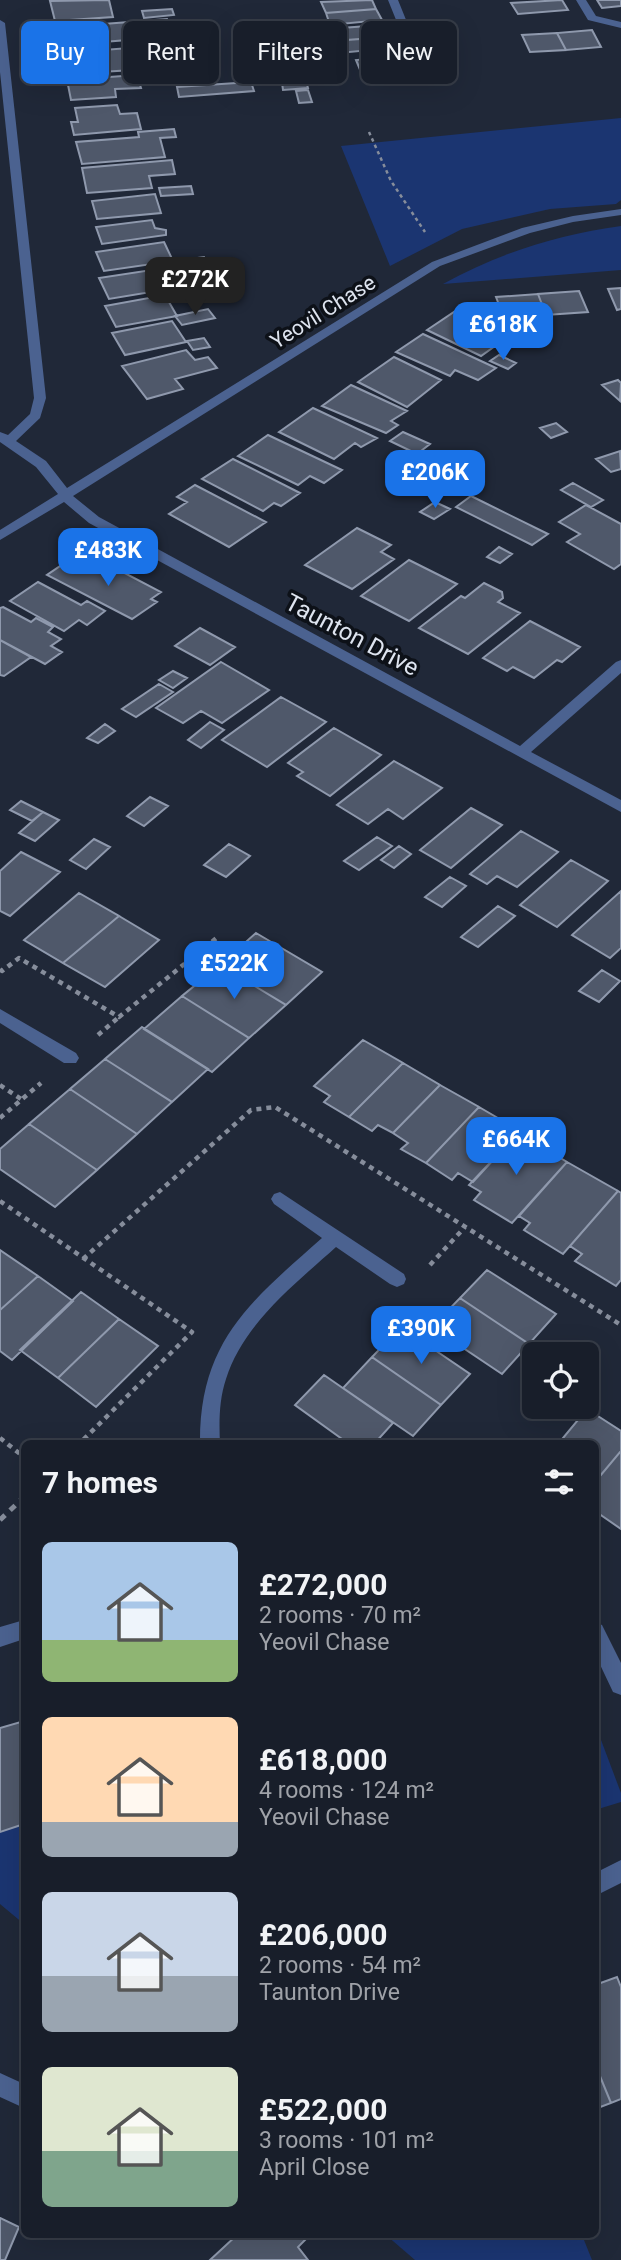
<!DOCTYPE html>
<html lang="en">
<head>
<meta charset="utf-8">
<style>
  body { margin:0; font-family:Roboto,sans-serif; background:#252b36; color:#f1f3f6; height:100vh; display:flex; flex-direction:column; font-size:26px; white-space:nowrap }
  * { box-sizing:border-box; margin:0 }
  p { font-size:23px; color:#9fa2a8 }
  .icon { flex:none; width:38px; height:38px; fill:none; stroke:currentColor; stroke-width:2; stroke-linecap:round; stroke-linejoin:round }
  .map { position:relative; flex:1; overflow:hidden }
  .details { position:absolute; left:21px; top:1440px; width:578px; height:798px; display:flex; flex-direction:column; background:#181e2a; border-radius:10px; box-shadow:0 7px 28px #0002,0 0 0 2px #363c47 }
  .details>* { flex:none }
  .guide { position:absolute; left:21px; top:21px; width:579px; height:63px; display:flex; gap:14px }
  .fabs { position:absolute; left:522px; top:1342px; display:grid; gap:14px }
  .fabs a { display:grid; place-items:center; width:77px; height:77px; border-radius:10px; background:#181e2a; box-shadow:0 7px 28px #0002,0 0 0 2px #363c47; font-size:35px }
  .price { position:absolute; translate:-50% -60px; padding:0 16px; border-radius:14px; background:#1a73e8; color:#fff; font-size:23px; line-height:46px; filter:drop-shadow(0 2px 4px #0008) }
  .price::after { content:''; position:absolute; left:50%; top:42px; width:21px; height:16px; margin-left:-10px; background:inherit; clip-path:polygon(0 0,100% 0,50% 100%) }
  .price.selected { background:#222; color:#fff }
  ul { padding:0; list-style:none }
  li { display:flex; align-items:center; gap:21px; height:175px; padding:0 21px }
  li span { display:grid; place-items:center; flex:none; width:196px; height:140px; border-radius:10px; color:#555 }
  li>.icon { margin-inline-start:auto }
  span .icon { width:84px; height:84px; fill:#fffc; stroke-width:1 }
  li b { font-size:30px }
  h2 { display:flex; justify-content:space-between; align-items:center; height:84px; padding:0 21px; font-size:30px }
  .pill { padding:0 24px; border-radius:10px; background:#181e2a; box-shadow:0 7px 28px #0002,0 0 0 2px #363c47; font-size:24px; line-height:63px }
  .pill.selected { background:#1a73e8; color:#fff }
  .map>svg:first-child { display:block }
  .green { fill:#1b3571 }
  .building { fill:#4f586a; stroke:#8f99ad; stroke-width:2 }
  .lines { fill:none; stroke-linecap:round; stroke-linejoin:round }
  .path-far2 { stroke:#868d9b; stroke-width:2.5; stroke-dasharray:3.5 3.5; stroke-linecap:butt }
  .path-far1 { stroke:#868d9b; stroke-width:4.5; stroke-dasharray:5 5; stroke-linecap:butt }
  .path { stroke:#868d9b; stroke-width:5; stroke-dasharray:7 7; stroke-linecap:butt }
  .minor { fill:#4b6290; fill-rule:evenodd }
  .labels { text-anchor:middle; dominant-baseline:central; stroke-width:7; stroke-linejoin:round; paint-order:stroke }
  .far-street-label { font-size:21px; fill:#dee4ef; stroke:#0d1118 }
  .street-label { font-size:24px; fill:#dee4ef; stroke:#0d1118 }
</style>
</head>
<body>
<div class="map">
<svg width="621" height="2260" viewBox="0 0 621 2260">
  <rect width="100%" height="100%" fill="#202838"/>
  <path class="green" d="M621,118V200L616,204L550,209L462,229L390,266L341,146Z
    M621,226V270L443,284C499,253 557,235 621,226Z
    M595,1724L621,1793V1802L595,1810Z
    M24,1824V1924L0,1904V1832Z
    M386,2235H582L592,2260H415Z"/>
  <path class="building" d="M109,0L113,17L55,21L50,1Z
    M372,0L376,9L326,13L321,2Z
    M562,0L568,10L518,14L511,3Z
    M597,0H621V6L602,8Z
    M172,9L174,15L144,18L142,11Z
    M376,9L382,20L330,25L326,13Z
    M167,19L170,27L149,29L152,38L66,45L64,37L55,38L53,28Z
    M380,25L386,37L334,41L329,29Z
    M592,30L601,47L566,50L557,33Z
    M557,33L566,50L530,52L522,35Z
    M178,34L180,42L155,44L153,36Z
    M386,37L392,48L339,53L334,41Z
    M129,48L133,70L67,74L64,53Z
    M435,54L443,70L403,74L398,62L416,60L413,55Z
    M378,58L381,63L398,62L403,74L363,77L356,60Z
    M178,61L181,68L144,71L142,64Z
    M137,75L141,88L115,89L116,97L71,100L67,80Z
    M306,81L308,88L283,90L282,83Z
    M251,82L254,91L179,97L177,87Z
    M308,90L312,102L299,103L296,91Z
    M117,105L120,114L137,113L141,129L74,135L71,122H78L75,108Z
    M174,129L176,137L160,138L165,157L82,164L76,142L139,137L138,132Z
    M172,160L175,174L149,176L152,188L87,193L82,168Z
    M191,186L193,194L161,196L159,188Z
    M155,194L161,213L97,219L92,201Z
    M152,220L155,228L166,230V235L102,244L96,227Z
    M164,242L173,261L104,271L96,252Z
    M204,257L208,264L179,269L175,261Z
    M158,269L169,289L109,299L99,278Z
    M217,281L222,291L188,297L182,287Z
    M621,288V309L617,310L608,289Z
    M579,291L588,312L546,315L538,294Z
    M538,294L546,315L504,318L496,297Z
    M165,295L177,316L116,327L105,306Z
    M208,309L215,318L182,325L175,316Z
    M454,312L509,336L481,356L427,330Z
    M172,321L186,342L125,355L112,333Z
    M423,334L496,368L478,380L455,370L450,376L396,352Z
    M204,338L210,347L193,350L187,341Z
    M186,350L195,360L208,357L217,368L175,379L183,389L147,399L122,366Z
    M499,355L516,363L508,369L490,361Z
    M394,357L441,380L407,407L358,382Z
    M618,380L621,383L620,401L602,385Z
    M351,385L407,411L391,421L398,425L386,433L322,406Z
    M313,408L377,438L361,447L355,443L334,459L279,432Z
    M556,423L567,432L551,438L540,428Z
    M403,432L430,444L417,454L390,441Z
    M268,435L342,470L324,483L310,476L298,485L238,456Z
    M620,451L621,469L611,472L596,459Z
    M233,459L300,493L281,506L274,503L263,511L202,479Z
    M573,483L603,500L591,507L561,490Z
    M195,485L266,522L229,547L169,514L187,502L177,497Z
    M471,496L548,534L532,545L456,507Z
    M435,502L450,509L434,519L420,512Z
    M586,505L621,524V564L614,569L567,542L580,534L559,522Z
    M357,528L391,545L381,552L394,559L352,589L305,565Z
    M499,547L512,554L500,563L487,557Z
    M72,558L107,576L117,569L161,592L151,599L157,602L132,619L47,575Z
    M409,560L457,584L409,621L361,596Z
    M38,582L81,605L87,601L105,611L87,625L79,620L64,631L10,601Z
    M484,583L502,592L503,598L498,602L520,613L468,654L419,628L461,596L465,598Z
    M3,607L31,622L36,618L53,627L48,632L61,639L51,646L62,652L45,664L0,640V608Z
    M530,621L580,647L562,662L557,660L534,678L513,667L507,671L483,658Z
    M200,628L235,647L210,665L175,646Z
    M0,640L31,657L4,676L0,675Z
    M221,662L269,690L222,723L201,711L183,723L156,708Z
    M173,671L187,678L173,688L159,680Z
    M159,684L173,692L136,717L122,709Z
    M281,697L326,722L267,767L222,740Z
    M210,722L224,730L201,748L188,740Z
    M105,724L115,731L98,743L87,738Z
    M334,728L381,755L330,796L297,776L303,772L288,763Z
    M394,761L442,788L403,819L388,809L368,824L337,805Z
    M150,797L168,806L144,826L127,816Z
    M21,801L43,812L32,821L10,810Z
    M471,808L502,825L451,868L420,850Z
    M43,812L59,820L35,841L19,833Z
    M521,831L558,852L517,887L497,876L487,884L470,874Z
    M377,837L392,846L359,870L344,861Z
    M94,839L110,847L86,869L70,860Z
    M229,844L250,856L226,877L204,865Z
    M399,846L411,854L394,868L381,860Z
    M21,852L60,872L10,916L0,911V871Z
    M571,860L608,881L557,927L520,905Z
    M450,877L466,886L442,907L425,897Z
    M621,891V948L610,958L572,935Z
    M79,893L119,916L63,963L24,940Z
    M498,906L515,916L478,947L461,937Z
    M119,916L159,940L105,987L63,963Z
    M256,933L322,972L286,1005L220,965Z
    M220,965L286,1005L249,1038L182,996Z
    M602,970L620,981L599,1002L579,991Z
    M182,996L249,1038L212,1072L144,1029Z
    M142,1027L208,1069L172,1102L105,1059Z
    M363,1040L403,1063L349,1117L324,1102L330,1096L314,1086Z
    M105,1059L172,1102L137,1134L70,1089Z
    M403,1063L440,1085L393,1133L378,1125L372,1131L349,1117Z
    M440,1085L479,1107L426,1163L401,1149L408,1143L393,1133Z
    M70,1089L137,1134L97,1170L29,1124Z
    M479,1107L520,1131L473,1182L458,1173L452,1180L426,1163Z
    M29,1124L97,1170L55,1207L0,1169V1149Z
    M518,1133L567,1162L512,1223L474,1200L481,1192L469,1185Z
    M567,1162L618,1191L563,1254L524,1230L530,1223L519,1216Z
    M618,1191L621,1193V1280L616,1286L575,1261L582,1254L570,1246Z
    M0,1250L38,1276L0,1310Z
    M487,1270L556,1314L529,1344L460,1298Z
    M38,1276L73,1301L12,1360L0,1351V1310Z
    M81,1292L119,1319L58,1378L20,1350Z
    M460,1298L529,1344L502,1374L432,1327Z
    M119,1319L158,1346L96,1407L58,1378Z
    M401,1327L470,1374L441,1405L372,1357Z
    M372,1357L441,1405L413,1436L343,1388Z
    M324,1375L393,1423L374,1444H349L295,1405Z
    M587,1409L621,1431V1451L595,1482V1444H558Z
    M621,1451V1529L595,1511V1482Z
    M24,1721V1824L0,1832V1728Z
    M617,1977L621,1987V2099L611,2103L595,2064V1985Z
    M595,2064L611,2103L595,2109Z
    M0,2218L19,2227L5,2260H0Z
    M237,2235H310L298,2247L308,2260H210Z"/>
  <g class="lines">
    <path class="path-far2" d="M369,132L391,181L425,232"/>
    <path class="path-far1" d="M0,969L2,971L19,958L119,1017L219,936
      M98,1035L119,1017
      M0,1085L21,1099
      M0,1118L41,1083
      M0,1201L192,1332L79,1444
      M83,1259L251,1110L275,1107L621,1325
      M430,1265L465,1227
      M0,1438L24,1457"/>
    <path class="path" d="M0,1520L24,1497"/>
    <path class="minor" d="M388,0H398L419,52L418,54L409,52Z
      M576,0H586L596,16L621,22V28L588,20Z
      M0,20L5,23L46,398L40,418L16,441L46,461L67,488L432,262L522,228L573,216L621,209V215L573,222L530,233L440,266L73,496L99,517L520,746L616,662L621,660V673L531,752L621,800V812L89,523L64,502L0,540V530L58,494L36,467L0,442V432L8,435L30,414L34,398L0,72Z
      M0,1009L76,1053L79,1058L76,1063H64L0,1023Z
      M280,1192L404,1274L406,1279L404,1284L397,1287L390,1284L336,1247C295,1284 243,1324 226,1379C219,1400 219,1422 220,1444H200C199,1341 251,1301 322,1238L274,1204L271,1199L274,1194Z
      M24,1620V1639L0,1647V1627Z
      M595,1622L602,1625L621,1663V1695L613,1692L595,1654Z
      M621,1860V1883L595,1896V1873Z
      M0,2073L24,2084V2108L0,2097Z"/>
  </g>
  <g class="labels">
    <g class="far-street-label">
      <text transform="translate(323 312) rotate(-32)">Yeovil Chase</text>
    </g>
    <g class="street-label">
      <text transform="translate(352 635) rotate(28)">Taunton Drive</text>
    </g>
  </g>
</svg>
<div class="fabs">
<a><svg class="icon" aria-label="locate" viewBox="0 0 24 24"><circle cx="12" cy="12" r="6"/><path d="M12 2v4M12 18v4M2 12h4M18 12h4"/></svg></a>
</div>
<b class="price selected" style="left:195px;top:317px">£272K</b>
<b class="price" style="left:503px;top:362px">£618K</b>
<b class="price" style="left:435px;top:510px">£206K</b>
<b class="price" style="left:108px;top:588px">£483K</b>
<b class="price" style="left:234px;top:1001px">£522K</b>
<b class="price" style="left:516px;top:1177px">£664K</b>
<b class="price" style="left:421px;top:1366px">£390K</b>
<div class="guide">
<a class="pill selected">Buy</a>
<a class="pill">Rent</a>
<a class="pill">Filters</a>
<a class="pill">New</a>
</div>
<section class="details">
<h2>7 homes<svg class="icon" aria-label="filters" viewBox="0 0 24 24"><path d="M4 7h16M4 17h16"/><circle cx="9" cy="7" r="2"/><circle cx="15" cy="17" r="2"/></svg></h2>
<ul>
<li><span style="background:linear-gradient(#a9c7e8 70%,#8fb573 0)"><svg class="icon" aria-label="home" viewBox="0 0 24 24"><path d="M3 11l9-7 9 7M6 9v11h12V9"/></svg></span><div><b>£272,000</b><p>2 rooms · 70 m²</p><p>Yeovil Chase</p></div></li>
<li><span style="background:linear-gradient(#ffd9b3 75%,#9aa5b1 0)"><svg class="icon" aria-label="home" viewBox="0 0 24 24"><path d="M3 11l9-7 9 7M6 9v11h12V9"/></svg></span><div><b>£618,000</b><p>4 rooms · 124 m²</p><p>Yeovil Chase</p></div></li>
<li><span style="background:linear-gradient(#c9d6e8 60%,#9aa5b1 0)"><svg class="icon" aria-label="home" viewBox="0 0 24 24"><path d="M3 11l9-7 9 7M6 9v11h12V9"/></svg></span><div><b>£206,000</b><p>2 rooms · 54 m²</p><p>Taunton Drive</p></div></li>
<li><span style="background:linear-gradient(#dfe7d0 60%,#7fa58c 0)"><svg class="icon" aria-label="home" viewBox="0 0 24 24"><path d="M3 11l9-7 9 7M6 9v11h12V9"/></svg></span><div><b>£522,000</b><p>3 rooms · 101 m²</p><p>April Close</p></div></li>
</ul>
</section>
</div>
</body>
</html>
